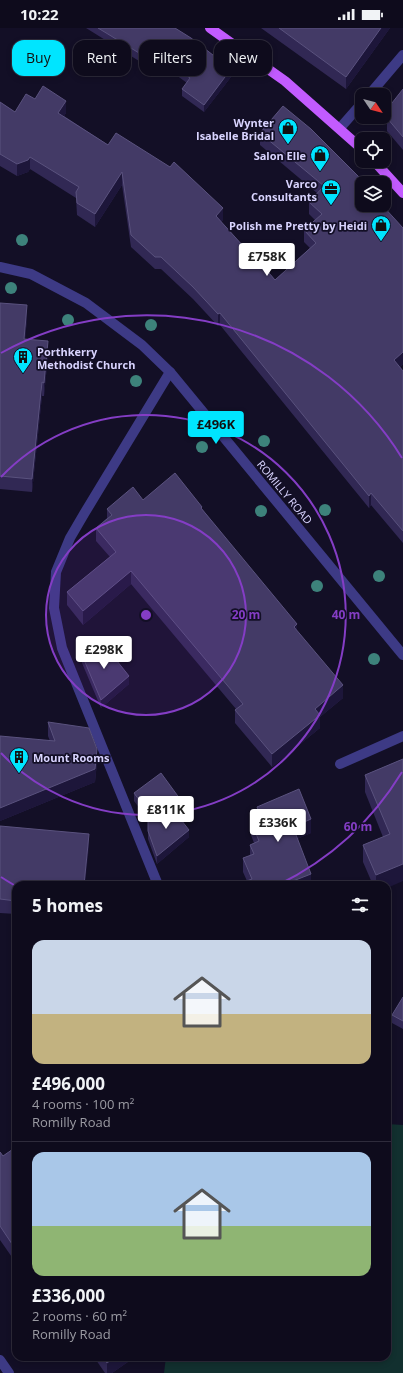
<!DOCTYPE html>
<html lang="en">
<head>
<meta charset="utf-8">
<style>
  body { margin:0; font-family:"Open Sans",sans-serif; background:#171425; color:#f1f3f6; height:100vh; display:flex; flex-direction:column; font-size:15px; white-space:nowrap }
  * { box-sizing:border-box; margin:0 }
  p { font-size:13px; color:#9b9ba3 }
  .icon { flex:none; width:22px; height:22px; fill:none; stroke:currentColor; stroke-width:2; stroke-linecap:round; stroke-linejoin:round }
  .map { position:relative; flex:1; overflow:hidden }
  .side { position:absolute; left:12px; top:853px; width:379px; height:480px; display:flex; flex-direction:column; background:#0e0b1c; border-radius:12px; box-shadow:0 2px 6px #0003,0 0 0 1px #2e2b3b }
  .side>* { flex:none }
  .hud { position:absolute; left:12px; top:12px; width:379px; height:36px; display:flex; gap:8px }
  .needle { width:26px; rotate:125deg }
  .tools { position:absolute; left:355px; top:60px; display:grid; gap:8px }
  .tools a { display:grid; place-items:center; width:36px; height:36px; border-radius:8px; background:#0e0b1c; box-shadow:0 2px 6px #0003,0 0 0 1px #2e2b3b; font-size:20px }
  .price { position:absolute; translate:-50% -34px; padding:0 9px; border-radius:4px; background:#fff; color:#222; font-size:13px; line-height:26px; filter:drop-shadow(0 1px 2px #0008) }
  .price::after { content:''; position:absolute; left:50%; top:24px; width:12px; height:9px; margin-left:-6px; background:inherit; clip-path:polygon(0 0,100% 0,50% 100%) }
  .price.active { background:#00e5ff; color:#111 }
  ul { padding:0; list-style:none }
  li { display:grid; align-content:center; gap:8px; height:212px; padding:0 20px }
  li+li { border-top:1px solid #2e2b3b }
  li span { display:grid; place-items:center; height:124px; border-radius:12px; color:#555 }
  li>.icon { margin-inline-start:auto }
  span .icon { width:72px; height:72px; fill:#fffc; stroke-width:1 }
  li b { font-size:17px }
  h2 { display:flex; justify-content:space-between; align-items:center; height:48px; padding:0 20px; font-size:17px }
  .pill { padding:0 14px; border-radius:12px; background:#0e0b1c; box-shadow:0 2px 6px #0003,0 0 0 1px #2e2b3b; font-size:14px; line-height:36px }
  .pill.active { background:#00e5ff; color:#111 }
  .status { display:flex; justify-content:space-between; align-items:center; height:28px; padding:0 20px; background:#0e0b1c; direction:ltr }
  .status svg { height:11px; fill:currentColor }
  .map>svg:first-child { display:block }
  .green { fill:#12302f }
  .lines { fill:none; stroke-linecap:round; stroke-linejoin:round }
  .service { stroke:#3d3a85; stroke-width:10 }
  .minor { stroke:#3d3a85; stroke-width:10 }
  .primary { stroke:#c25bff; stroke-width:10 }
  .tree { fill:#3d827b }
  .wall { fill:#312854 }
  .shaded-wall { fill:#1d163a }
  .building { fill:#433a66; stroke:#5a527e }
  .ring { fill:none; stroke:#843dc5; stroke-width:2 }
  .labels { text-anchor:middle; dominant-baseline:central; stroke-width:3.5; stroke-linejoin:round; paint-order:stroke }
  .poi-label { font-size:11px; font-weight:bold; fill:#d9d4ff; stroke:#130f26; text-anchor:end }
  .street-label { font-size:11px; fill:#d9d4ff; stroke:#130f26 }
  .centre { fill:#843dc5; stroke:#130f26; stroke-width:2 }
  .ring-label { font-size:12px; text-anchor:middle; font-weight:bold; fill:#843dc5; stroke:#130f26; stroke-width:3.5; stroke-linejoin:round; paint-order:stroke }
</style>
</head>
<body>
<div class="status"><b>10:22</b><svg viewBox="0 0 49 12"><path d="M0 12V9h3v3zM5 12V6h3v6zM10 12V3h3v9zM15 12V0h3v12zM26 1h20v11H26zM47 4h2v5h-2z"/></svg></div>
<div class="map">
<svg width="403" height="1345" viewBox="0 0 403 1345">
  <rect width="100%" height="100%" fill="#130f26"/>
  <path class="green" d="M387,1096L403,1097V1345H164L166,1329H387Z"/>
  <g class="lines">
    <path class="service" d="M340,736L403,708
      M158,857L62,620L54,580L56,544L70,510L84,486L170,344"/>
    <path class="minor" d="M369,67L403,27
      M340,100L362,75
      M0,239L31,246L86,275L142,317L170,344L403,627
      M0,1332L9,1345"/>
    <path class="primary" d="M210,0L285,53L362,121
      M374,133L403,165"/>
  </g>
  <g class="tree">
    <circle cx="22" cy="212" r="6"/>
    <circle cx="11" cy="260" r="6"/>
    <circle cx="68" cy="292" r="6"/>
    <circle cx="151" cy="297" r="6"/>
    <circle cx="136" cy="353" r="6"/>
    <circle cx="264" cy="413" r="6"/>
    <circle cx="202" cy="419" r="6"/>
    <circle cx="325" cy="482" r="6"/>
    <circle cx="261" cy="483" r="6"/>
    <circle cx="379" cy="548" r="6"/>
    <circle cx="317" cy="558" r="6"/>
    <circle cx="374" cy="631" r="6"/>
  </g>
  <path class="wall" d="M86,0H175L231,49L204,84L182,68V61L187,55L145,24L139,33Z
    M261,0H390L346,61Z
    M403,61V122L387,103V90Z
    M35,71L66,85L64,88L223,192L221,194L263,240L275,252L310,220L304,214V202L315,192L309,186V174L317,165L260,117V105L361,153L403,336L400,339L403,343V515L371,477L369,480L220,297L218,298L193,271L161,241H155L131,219L122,157L95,199L77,187L76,170L30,141L28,144L17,148L0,138V74L15,84Z
    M0,275L27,291L25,311L48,327L44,368H42L32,464L0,461Z
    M143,472L202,481L297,603L343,670L320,689V700L272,739L235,695V682L236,681L131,556L83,597L67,577V564L110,529L96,513V500L107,490V481Z
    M82,627L129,656L101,680L82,635Z
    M48,694L97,734L95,754L0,793V708L50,713L48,708Z
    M403,731L387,857H373L363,834V817L383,809L365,764V747Z
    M134,765L180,779L174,783L189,809L157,836L148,811V794L149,793L134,773Z
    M257,779L311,805L297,811L311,857H244V854L247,853L243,844V830L250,828V817L254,815L251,807V793L257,790Z
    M0,798L89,819L16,857V886L0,885Z
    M403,969V1001L392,995V987Z
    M16,1119V1235L0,1212V1124L3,1128Z
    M94,1329H135L112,1345H105Z"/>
  <path class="shaded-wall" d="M381,0H390L346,61V49Z
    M145,17V24L139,33V25Z
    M231,41V49L204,84V77Z
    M66,73V85L58,97V85Z
    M30,129V141L28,144L17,148V136Z
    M122,144V157L95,199V186Z
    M223,180V192L216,200V188Z
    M27,277V291L24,324V311Z
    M220,285V297L218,298V286Z
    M48,313V327L44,368V355Z
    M403,324V336L394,344V332Z
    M42,354V368L32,464V451Z
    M371,465V477L369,480V468Z
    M131,543V556L83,597V583Z
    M297,596V610L294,599Z
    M129,648V656L101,680V672Z
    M343,657V670L320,689V700L272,739V726L315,681Z
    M97,721V734L95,754L0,793V780Z
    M180,771V779L153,799V791Z
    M311,791V805L293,813V799Z
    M189,802V809L157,836V828Z
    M89,806V819L85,857H84Z
    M403,836V853L387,860V857H376V847Z
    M311,846V857H293V853Z
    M115,1329H135L112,1345H107V1335Z"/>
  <path class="building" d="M98,0H175L191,10L231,41L204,77L182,61L190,50L145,17L139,25Z
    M279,0H381L346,49Z
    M43,58L66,73L58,85L108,117L116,105L170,139L174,134L223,180L216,188L263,240L264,239L275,252L316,215L304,202L322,186L309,174L324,158L260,105L283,78L311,101L361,151L360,152L363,155H362V177H382L403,200V324L394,332L403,343V503L371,465L369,468L220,285L218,286L193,259L161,229H155L131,207L122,144L95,186L77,175L76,164L79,159L30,129L28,132L17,136L0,126V74L15,84L26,66L35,71Z
    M403,61V109L387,90L388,80Z
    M0,275L27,277L24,311L48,313L44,355L42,354L32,451L0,448Z
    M175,445L202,479L201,480L297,596L294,599L343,657L315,681L320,687L272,726L235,682L243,676L131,543L83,583L67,564L116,524L96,500L112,487L107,481L133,459L143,472Z
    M101,613L129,648L101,672L82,627Z
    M48,694L89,700L97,721L95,741L0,780V708L55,713Z
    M403,731V836L376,847L363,817L390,806L365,747Z
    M161,745L180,771L153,791L134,765Z
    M299,761L311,791L293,799L311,846L293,853L295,857H245L244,854L252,851L243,830L254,826L250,817L259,813L251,793L261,789L257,779Z
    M171,779L189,802L157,828L148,803V794Z
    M0,798L89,806L84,857H16V873L0,871Z
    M403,969V993L392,987Z
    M16,1119V1222L0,1198V1124L3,1128Z
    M103,1329H115L107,1335Z"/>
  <circle cx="146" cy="587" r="100" fill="#843dc5" fill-opacity=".12"/>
  <g class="ring">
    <circle cx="146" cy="587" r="100"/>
    <path d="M1 449A200 200 0 1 1 1 725"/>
    <path d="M402 744A300 300 0 0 1 278 857M14 857A300 300 0 0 1 1 849M1 325A300 300 0 0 1 402 430"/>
  </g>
  <defs>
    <symbol id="shop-pin" viewBox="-11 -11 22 30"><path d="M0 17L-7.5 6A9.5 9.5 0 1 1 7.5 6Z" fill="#00e5ff" stroke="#130f26"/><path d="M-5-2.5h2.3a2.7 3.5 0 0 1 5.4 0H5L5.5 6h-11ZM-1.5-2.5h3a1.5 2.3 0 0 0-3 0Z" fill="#111"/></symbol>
    <symbol id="office-pin" viewBox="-11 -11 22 30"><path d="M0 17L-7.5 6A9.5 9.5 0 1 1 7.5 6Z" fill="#00e5ff" stroke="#130f26"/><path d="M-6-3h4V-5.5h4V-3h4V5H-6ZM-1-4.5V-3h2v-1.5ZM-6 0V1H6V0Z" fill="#111"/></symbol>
    <symbol id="building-pin" viewBox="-11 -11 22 30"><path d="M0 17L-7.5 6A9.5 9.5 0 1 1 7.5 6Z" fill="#00e5ff" stroke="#130f26"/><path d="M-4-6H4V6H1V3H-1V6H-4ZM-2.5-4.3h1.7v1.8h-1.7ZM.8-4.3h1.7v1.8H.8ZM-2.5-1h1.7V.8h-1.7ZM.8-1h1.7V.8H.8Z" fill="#111"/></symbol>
  </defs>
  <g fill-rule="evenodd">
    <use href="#shop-pin" x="277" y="89" width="22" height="30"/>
    <use href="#shop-pin" x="309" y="116" width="22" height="30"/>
    <use href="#office-pin" x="320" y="150" width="22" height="30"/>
    <use href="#shop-pin" x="370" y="186" width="22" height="30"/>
    <use href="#building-pin" x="12" y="318" width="22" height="30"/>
    <use href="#building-pin" x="8" y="718" width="22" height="30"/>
  </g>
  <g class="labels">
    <g class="poi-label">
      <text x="274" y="94">Wynter<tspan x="274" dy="13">Isabelle Bridal</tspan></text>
      <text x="306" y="127">Salon Elle</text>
      <text x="317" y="155">Varco<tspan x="317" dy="13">Consultants</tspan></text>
      <text x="367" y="197">Polish me Pretty by Heidi</text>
      <text x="37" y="323" text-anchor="start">Porthkerry<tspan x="37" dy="13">Methodist Church</tspan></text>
      <text x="33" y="729" text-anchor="start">Mount Rooms</text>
    </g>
    <g class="street-label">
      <text transform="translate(285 464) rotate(50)">ROMILLY ROAD</text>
    </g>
  </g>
  <circle cx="146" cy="587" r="6" class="centre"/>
  <g class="ring-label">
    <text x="246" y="591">20 m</text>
    <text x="346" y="591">40 m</text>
    <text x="358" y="803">60 m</text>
  </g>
</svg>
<div class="tools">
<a><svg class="needle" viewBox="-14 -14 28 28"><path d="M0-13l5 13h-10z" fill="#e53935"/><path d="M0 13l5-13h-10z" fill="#9b9ba3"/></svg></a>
<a><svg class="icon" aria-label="locate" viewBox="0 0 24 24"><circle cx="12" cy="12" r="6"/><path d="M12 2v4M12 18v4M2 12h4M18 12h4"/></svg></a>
<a><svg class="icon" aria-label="layers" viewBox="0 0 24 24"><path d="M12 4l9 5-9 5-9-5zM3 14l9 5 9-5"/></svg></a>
</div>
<b class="price" style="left:267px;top:249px">£758K</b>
<b class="price active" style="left:216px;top:417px">£496K</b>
<b class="price" style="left:104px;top:642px">£298K</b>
<b class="price" style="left:166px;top:802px">£811K</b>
<b class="price" style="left:278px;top:815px">£336K</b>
<div class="hud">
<a class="pill active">Buy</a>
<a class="pill">Rent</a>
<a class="pill">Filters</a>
<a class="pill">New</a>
</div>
<section class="side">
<h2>5 homes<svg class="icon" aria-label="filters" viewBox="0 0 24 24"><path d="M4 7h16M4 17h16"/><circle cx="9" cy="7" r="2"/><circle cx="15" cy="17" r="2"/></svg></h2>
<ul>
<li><span style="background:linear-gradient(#c9d6e8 60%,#c2b280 0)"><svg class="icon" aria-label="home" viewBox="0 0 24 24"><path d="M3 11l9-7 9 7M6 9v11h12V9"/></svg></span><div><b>£496,000</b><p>4 rooms · 100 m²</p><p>Romilly Road</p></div></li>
<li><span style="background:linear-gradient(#a9c7e8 60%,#8fb573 0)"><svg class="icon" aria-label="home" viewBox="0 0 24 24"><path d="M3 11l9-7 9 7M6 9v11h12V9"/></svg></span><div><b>£336,000</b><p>2 rooms · 60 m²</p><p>Romilly Road</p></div></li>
</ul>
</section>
</div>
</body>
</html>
